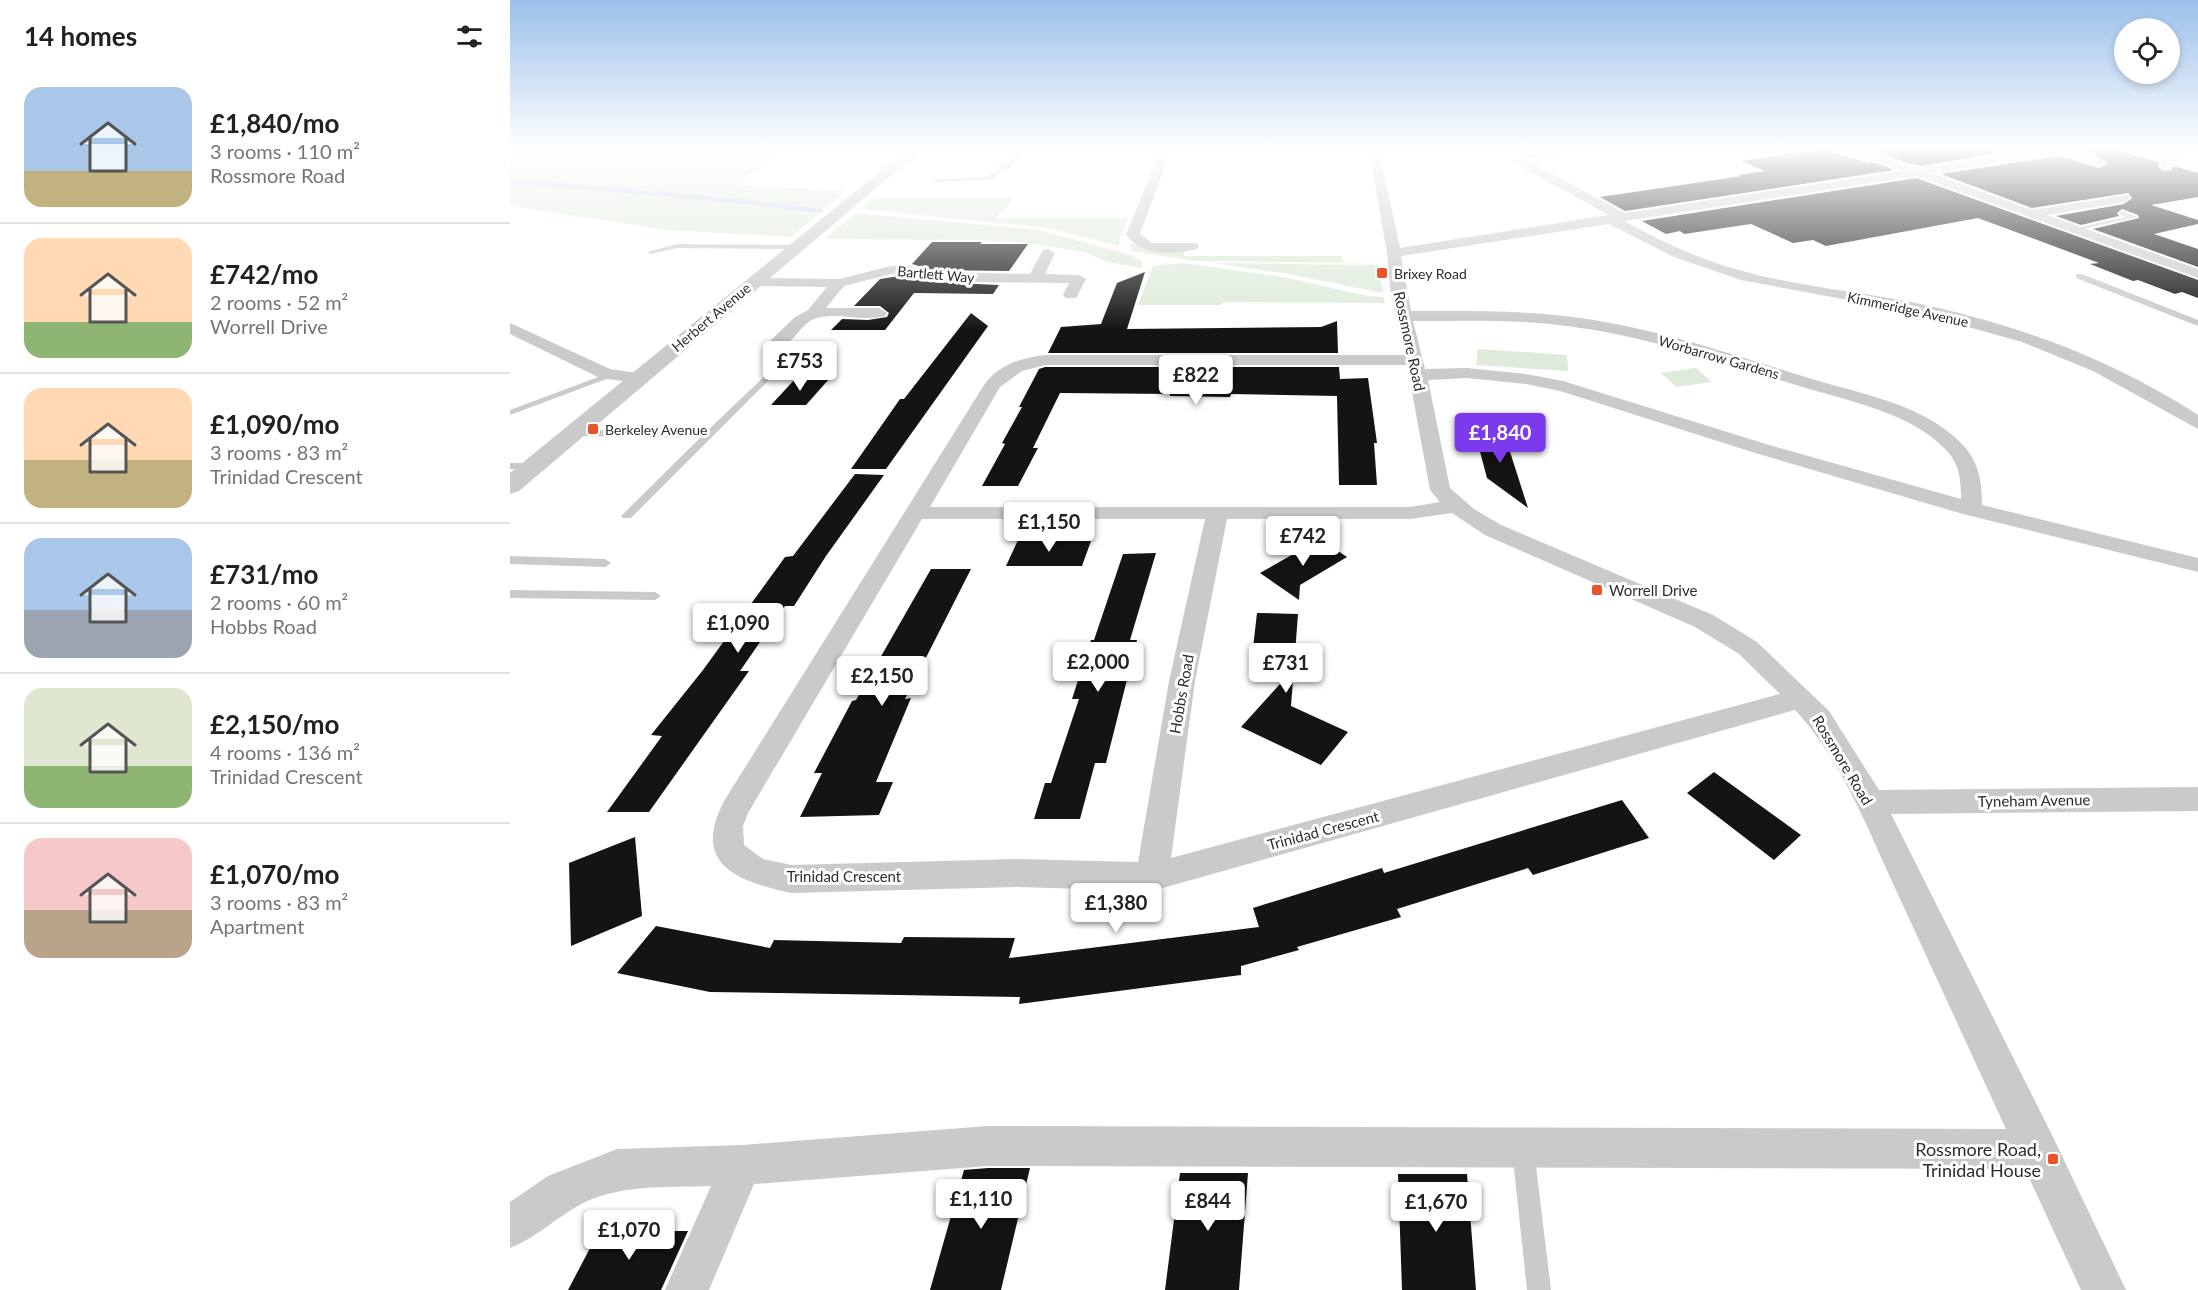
<!DOCTYPE html>
<html lang="en">
<head>
<meta charset="utf-8">
<style>
  body { margin:0; font-family:Lato,sans-serif; background:#f6f6f6; color:#202124; height:100vh; display:flex; flex-direction:column; font-size:22px; white-space:nowrap }
  * { box-sizing:border-box; margin:0 }
  p { font-size:20px; color:#757577 }
  .icon { flex:none; width:33px; height:33px; fill:none; stroke:currentColor; stroke-width:2; stroke-linecap:round; stroke-linejoin:round }
  .map { position:relative; flex:1; overflow:hidden }
  .drawer { display:flex; flex-direction:column; background:#fff; width:510px }
  .drawer>* { flex:none }
  .tools { position:absolute; left:1604px; top:18px; display:grid; gap:12px }
  .tools a { display:grid; place-items:center; width:66px; height:66px; border-radius:50%; background:#fff; box-shadow:0 3px 9px #0003; font-size:30px }
  .price { position:absolute; translate:-50% -51px; padding:0 14px; border-radius:6px; background:#fff; color:#222; font-size:20px; line-height:39px; filter:drop-shadow(0 2px 3px #0008) }
  .price::after { content:''; position:absolute; left:50%; top:36px; width:18px; height:14px; margin-left:-9px; background:inherit; clip-path:polygon(0 0,100% 0,50% 100%) }
  .price.on { background:#7c3aed; color:#fff }
  ul { padding:0; list-style:none }
  li { display:flex; align-items:center; gap:18px; height:150px; padding:0 24px }
  li+li { border-top:2px solid #e0e0e0 }
  li span { display:grid; place-items:center; flex:none; width:168px; height:120px; border-radius:18px; color:#555 }
  li>.icon { margin-inline-start:auto }
  span .icon { width:72px; height:72px; fill:#fffc; stroke-width:1 }
  li b { font-size:26px }
  h2 { display:flex; justify-content:space-between; align-items:center; height:72px; padding:0 24px; font-size:26px }
  main { display:flex; flex:1; min-height:0 }
  .map>svg:first-child { display:block }
  .green { fill:#deebda }
  .lines { fill:none; stroke-linecap:round; stroke-linejoin:round }
  .stream { stroke:#c6d2ec; stroke-width:4.5 }
  .building { fill:#141414 }
  .service { fill:#cacaca; fill-rule:evenodd }
  .minor { fill:#cacaca; fill-rule:evenodd }
  .tertiary { fill:#cacaca; fill-rule:evenodd }
  .poi-dot { fill:#e9542b; stroke:#fff; stroke-width:2 }
  .labels { text-anchor:middle; dominant-baseline:central; stroke-width:6; stroke-linejoin:round; paint-order:stroke }
  .far-poi-label { font-size:14px; fill:#2d2d2d; stroke:#fff; text-anchor:start }
  .far-street-label { font-size:14px; fill:#2d2d2d; stroke:#fff }
  .street-label { font-size:15px; fill:#2d2d2d; stroke:#fff }
  .poi-label { font-size:15px; fill:#2d2d2d; stroke:#fff; text-anchor:start }
  .near-poi-label { font-size:18px; fill:#2d2d2d; stroke:#fff; text-anchor:end }
</style>
</head>
<body>
<main>
<section class="drawer">
<h2>14 homes<svg class="icon" aria-label="filters" viewBox="0 0 24 24"><path d="M4 7h16M4 17h16"/><circle cx="9" cy="7" r="2"/><circle cx="15" cy="17" r="2"/></svg></h2>
<ul>
<li><span style="background:linear-gradient(#a9c7e8 70%,#c2b280 0)"><svg class="icon" aria-label="home" viewBox="0 0 24 24"><path d="M3 11l9-7 9 7M6 9v11h12V9"/></svg></span><div><b>£1,840/mo</b><p>3 rooms · 110 m²</p><p>Rossmore Road</p></div></li>
<li><span style="background:linear-gradient(#ffd9b3 70%,#8fb573 0)"><svg class="icon" aria-label="home" viewBox="0 0 24 24"><path d="M3 11l9-7 9 7M6 9v11h12V9"/></svg></span><div><b>£742/mo</b><p>2 rooms · 52 m²</p><p>Worrell Drive</p></div></li>
<li><span style="background:linear-gradient(#ffd9b3 60%,#c2b280 0)"><svg class="icon" aria-label="home" viewBox="0 0 24 24"><path d="M3 11l9-7 9 7M6 9v11h12V9"/></svg></span><div><b>£1,090/mo</b><p>3 rooms · 83 m²</p><p>Trinidad Crescent</p></div></li>
<li><span style="background:linear-gradient(#a9c7e8 60%,#9aa5b1 0)"><svg class="icon" aria-label="home" viewBox="0 0 24 24"><path d="M3 11l9-7 9 7M6 9v11h12V9"/></svg></span><div><b>£731/mo</b><p>2 rooms · 60 m²</p><p>Hobbs Road</p></div></li>
<li><span style="background:linear-gradient(#dfe7d0 65%,#8fb573 0)"><svg class="icon" aria-label="home" viewBox="0 0 24 24"><path d="M3 11l9-7 9 7M6 9v11h12V9"/></svg></span><div><b>£2,150/mo</b><p>4 rooms · 136 m²</p><p>Trinidad Crescent</p></div></li>
<li><span style="background:linear-gradient(#f6c9c9 60%,#b9a48a 0)"><svg class="icon" aria-label="home" viewBox="0 0 24 24"><path d="M3 11l9-7 9 7M6 9v11h12V9"/></svg></span><div><b>£1,070/mo</b><p>3 rooms · 83 m²</p><p>Apartment</p></div></li>
</ul>
</section>
<div class="map">
<svg width="1688" height="1290" viewBox="0 0 1688 1290">
  <rect width="100%" height="100%" fill="#fff"/>
  <path class="green" d="M0,150H219L209,156L249,157L259,150H275L226,184L335,191L281,237L158,230L0,206Z
    M364,198H504L486,218H619L609,240L610,246L538,228L351,209Z
    M346,213L529,230L621,255L632,262L633,268L597,262L575,252L518,243L469,240L315,239Z
    M620,243L638,248H675L674,256H832L833,262L863,263L684,261L627,252L621,250Z
    M674,263L773,277L858,296L874,297V303L714,302L710,305H628L643,266Z
    M703,263L868,265L873,293L779,274Z
    M968,349L1057,355L1058,371L966,365Z
    M1186,368L1202,382L1166,387L1151,373Z"/>
  <g class="lines">
    <path class="stream" d="M0,181L218,200L311,211"/>
  </g>
  <path class="building" d="M1306,150H1319L1360,164V161L1384,170L1115,211L1090,197L1232,176L1228,175L1255,171L1231,161Z
    M1362,150H1478L1489,153L1411,166L1397,163Z
    M1567,150H1606L1649,162L1648,167L1655,171L1661,170L1663,166L1688,173V197L1641,205L1688,220V224L1644,234L1688,249V267L1583,229L1629,218L1628,215L1612,209L1607,213L1609,216L1571,225L1546,216L1614,204L1622,198L1618,193L1522,208L1431,174L1549,156L1589,168L1598,164L1581,152Z
    M1406,178L1688,280V298L1672,292L1665,294L1628,280L1623,281L1580,264L1589,263L1468,218L1316,246L1303,240L1283,243L1241,224L1174,234L1170,231L1156,234L1132,221Z
    M422,242H472L470,244H518L499,271L422,270L402,264Z
    M635,272L617,329L811,327L827,321L828,353H538L551,327L591,324L607,283Z
    M396,275L421,282L489,285L483,294L404,293L375,330H321L332,319L358,320L377,317L379,313L370,306H344L370,279Z
    M461,313L478,326L376,469H341L390,399H394Z
    M535,367H829L830,379L858,378L867,443H864L867,485H829L827,396L721,394L720,397L660,396V394L550,393L523,448H528L508,486H472L495,444L492,443L512,407H509L529,369Z
    M286,378L319,379L296,405H261Z
    M965,433H994L1018,508L977,478Z
    M345,474L374,475L316,556L284,606H275L230,671H239L139,812H97L152,736L141,735L193,670L275,557L283,556Z
    M810,539L837,557L790,585L789,600L750,573Z
    M508,540L581,541L572,566H496Z
    M646,553L620,640H627L596,763H585L570,819H524L535,783H541L569,699H562L581,640H584L613,554Z
    M421,569H461L395,699L401,698L366,782H383L369,815L290,817L312,773H304L342,701L346,700Z
    M747,613L788,614L781,706L838,732L811,765L731,727L779,674H740Z
    M1204,772L1291,835L1264,860L1177,793Z
    M1112,800L1139,838L1023,875L1018,868L887,909L891,917L787,947L789,950L731,966V975L509,1004L510,997L200,992L107,973L146,926L260,948L264,940L391,943L394,937L505,938L499,958L749,927L743,908L872,868L874,873Z
    M125,837L132,916L61,946L59,863Z
    M478,1168H520L491,1290H420L454,1170Z
    M670,1173H738L729,1290H655Z
    M888,1174H957L966,1290H892Z
    M89,1231H178L151,1290H58Z"/>
  <g class="lines">
    <path class="service" d="M492,167L495,169L487,177L479,180L424,182L421,180L478,176Z
      M1611,211L1627,217L1565,231L1561,229L1616,217L1609,214Z
      M167,244L286,245L290,247L286,249L167,248L141,254L137,252Z
      M1566,274H1572L1688,320V326L1566,278Z
      M261,370L264,371V375L121,518H113L111,516L190,438L66,436L61,433L66,430L196,432Z
      M99,373L107,375L0,415V410Z
      M0,463H24L29,466L24,469H0Z
      M0,556L95,559L101,563L95,567L0,564Z
      M0,590L145,592L151,596L145,600L0,598Z
      M1013,1139L1021,1142L1024,1150L1041,1290H1017L1002,1150L1005,1142Z"/>
    <path class="minor" d="M506,150H517L496,171H488V167Z
      M651,150H661L630,234L642,243H687L689,246L687,249C663,255 631,257 616,234Z
      M859,150H869L890,248L1099,215L1011,167L1005,160L1020,152L1067,150L1062,153L1023,158L1018,161L1115,213L1393,171L1342,152L1341,150C1366,150 1394,169 1411,168C1455,165 1561,132 1596,163L1590,166L1549,154L1422,173L1522,210L1618,195L1620,198L1614,202L1537,215L1688,269V278L1406,176L1114,221C1154,243 1195,262 1240,273C1294,287 1351,292 1406,303C1506,324 1602,359 1688,415V429L1583,371L1512,342L1408,313L1231,280L1164,257L1099,224L891,256L901,311C952,311 1004,310 1055,316C1140,326 1221,354 1302,379C1351,394 1413,404 1451,443C1469,461 1472,481 1472,505L1688,558V572L1453,514L1242,452L1050,391L1016,384L957,378L918,380L940,488L964,509L991,525L1203,615L1247,642L1319,711L1369,790L1688,787V811L1381,814L1542,1135L1616,1290H1571L1515,1169L478,1166L244,1184L199,1290H155L201,1186C156,1188 107,1183 66,1207C44,1220 25,1238 0,1248V1202L38,1176L107,1149L232,1145L478,1126L1496,1129C1459,1049 1422,968 1385,888C1357,827 1331,759 1285,710L642,891L507,887L281,893C227,881 181,865 214,801L474,385C489,364 511,358 535,355H895L881,295L877,253ZM903,321C954,321 1006,319 1057,326C1136,336 1211,362 1286,385C1336,401 1401,411 1438,452C1450,466 1451,482 1451,499L1256,444L1053,381L1016,374L957,368L915,369ZM535,365H897L920,490L930,502L900,507H420L490,387L512,371ZM942,513L975,535L1185,627L1229,654L1270,694L661,858L685,681L717,519H900ZM412,519H695L659,681L628,862L507,859L281,865L253,859L234,845L233,826L238,813Z
      M1634,150H1650L1675,158L1662,163L1660,168L1656,169L1650,166L1653,159L1656,158L1635,152Z
      M538,249L545,253L535,274L569,275L576,279L566,298H556L553,295L559,283L458,282L421,280L396,273L381,274L334,286L316,308H369L377,313L375,316C353,322 328,312 307,318C289,322 281,353 261,348L259,344L261,340L285,317L298,310L317,287L244,286L237,282L244,278L329,279L381,266L396,265L422,272L520,274L533,250Z
      M0,323L100,369L134,374L137,378L134,382L128,383L90,378L0,334Z"/>
    <path class="tertiary" d="M396,150H411L9,491L0,494V473Z"/>
  </g>
  <linearGradient id="sky" x2="0" y2="1"><stop stop-color="#9ac0ea"/><stop offset="0.45" stop-color="#fff"/><stop offset="1" stop-color="#fff" stop-opacity="0"/></linearGradient>
  <rect width="1688" height="330" fill="url(#sky)"/>
  <g class="poi-dot">
    <rect x="866" y="267" width="12" height="12" rx="3"/>
    <rect x="77" y="423" width="12" height="12" rx="3"/>
    <rect x="1081" y="584" width="12" height="12" rx="3"/>
    <rect x="1537" y="1153" width="12" height="12" rx="3"/>
  </g>
  <g class="labels">
    <g class="far-poi-label">
      <text x="884" y="273">Brixey Road</text>
      <text x="95" y="429">Berkeley Avenue</text>
    </g>
    <g class="far-street-label">
      <text transform="translate(426 274) rotate(5)">Bartlett Way</text>
      <text transform="translate(1398 309) rotate(12)">Kimmeridge Avenue</text>
      <text transform="translate(201 317) rotate(-40)">Herbert Avenue</text>
      <text transform="translate(1209 357) rotate(16)">Worbarrow Gardens</text>
    </g>
    <g class="street-label">
      <text transform="translate(900 341) rotate(78)">Rossmore Road</text>
      <text transform="translate(671 694) rotate(-80)">Hobbs Road</text>
      <text transform="translate(1333 760) rotate(59)">Rossmore Road</text>
      <text transform="translate(1524 800) rotate(-1)">Tyneham Avenue</text>
      <text transform="translate(813 830) rotate(-15)">Trinidad Crescent</text>
      <text x="334" y="876">Trinidad Crescent</text>
    </g>
    <g class="poi-label">
      <text x="1099" y="590">Worrell Drive</text>
    </g>
    <g class="near-poi-label">
      <text x="1531" y="1149">Rossmore Road,<tspan x="1531" dy="21">Trinidad House</tspan></text>
    </g>
  </g>
</svg>
<div class="tools">
<a><svg class="icon" aria-label="locate" viewBox="0 0 24 24"><circle cx="12" cy="12" r="6"/><path d="M12 2v4M12 18v4M2 12h4M18 12h4"/></svg></a>
</div>
<b class="price" style="left:290px;top:392px">£753</b>
<b class="price" style="left:686px;top:406px">£822</b>
<b class="price on" style="left:990px;top:464px">£1,840</b>
<b class="price" style="left:539px;top:553px">£1,150</b>
<b class="price" style="left:793px;top:567px">£742</b>
<b class="price" style="left:228px;top:654px">£1,090</b>
<b class="price" style="left:588px;top:693px">£2,000</b>
<b class="price" style="left:776px;top:694px">£731</b>
<b class="price" style="left:372px;top:707px">£2,150</b>
<b class="price" style="left:606px;top:934px">£1,380</b>
<b class="price" style="left:471px;top:1230px">£1,110</b>
<b class="price" style="left:698px;top:1232px">£844</b>
<b class="price" style="left:926px;top:1233px">£1,670</b>
<b class="price" style="left:119px;top:1261px">£1,070</b>
</div>
</main>
</body>
</html>
